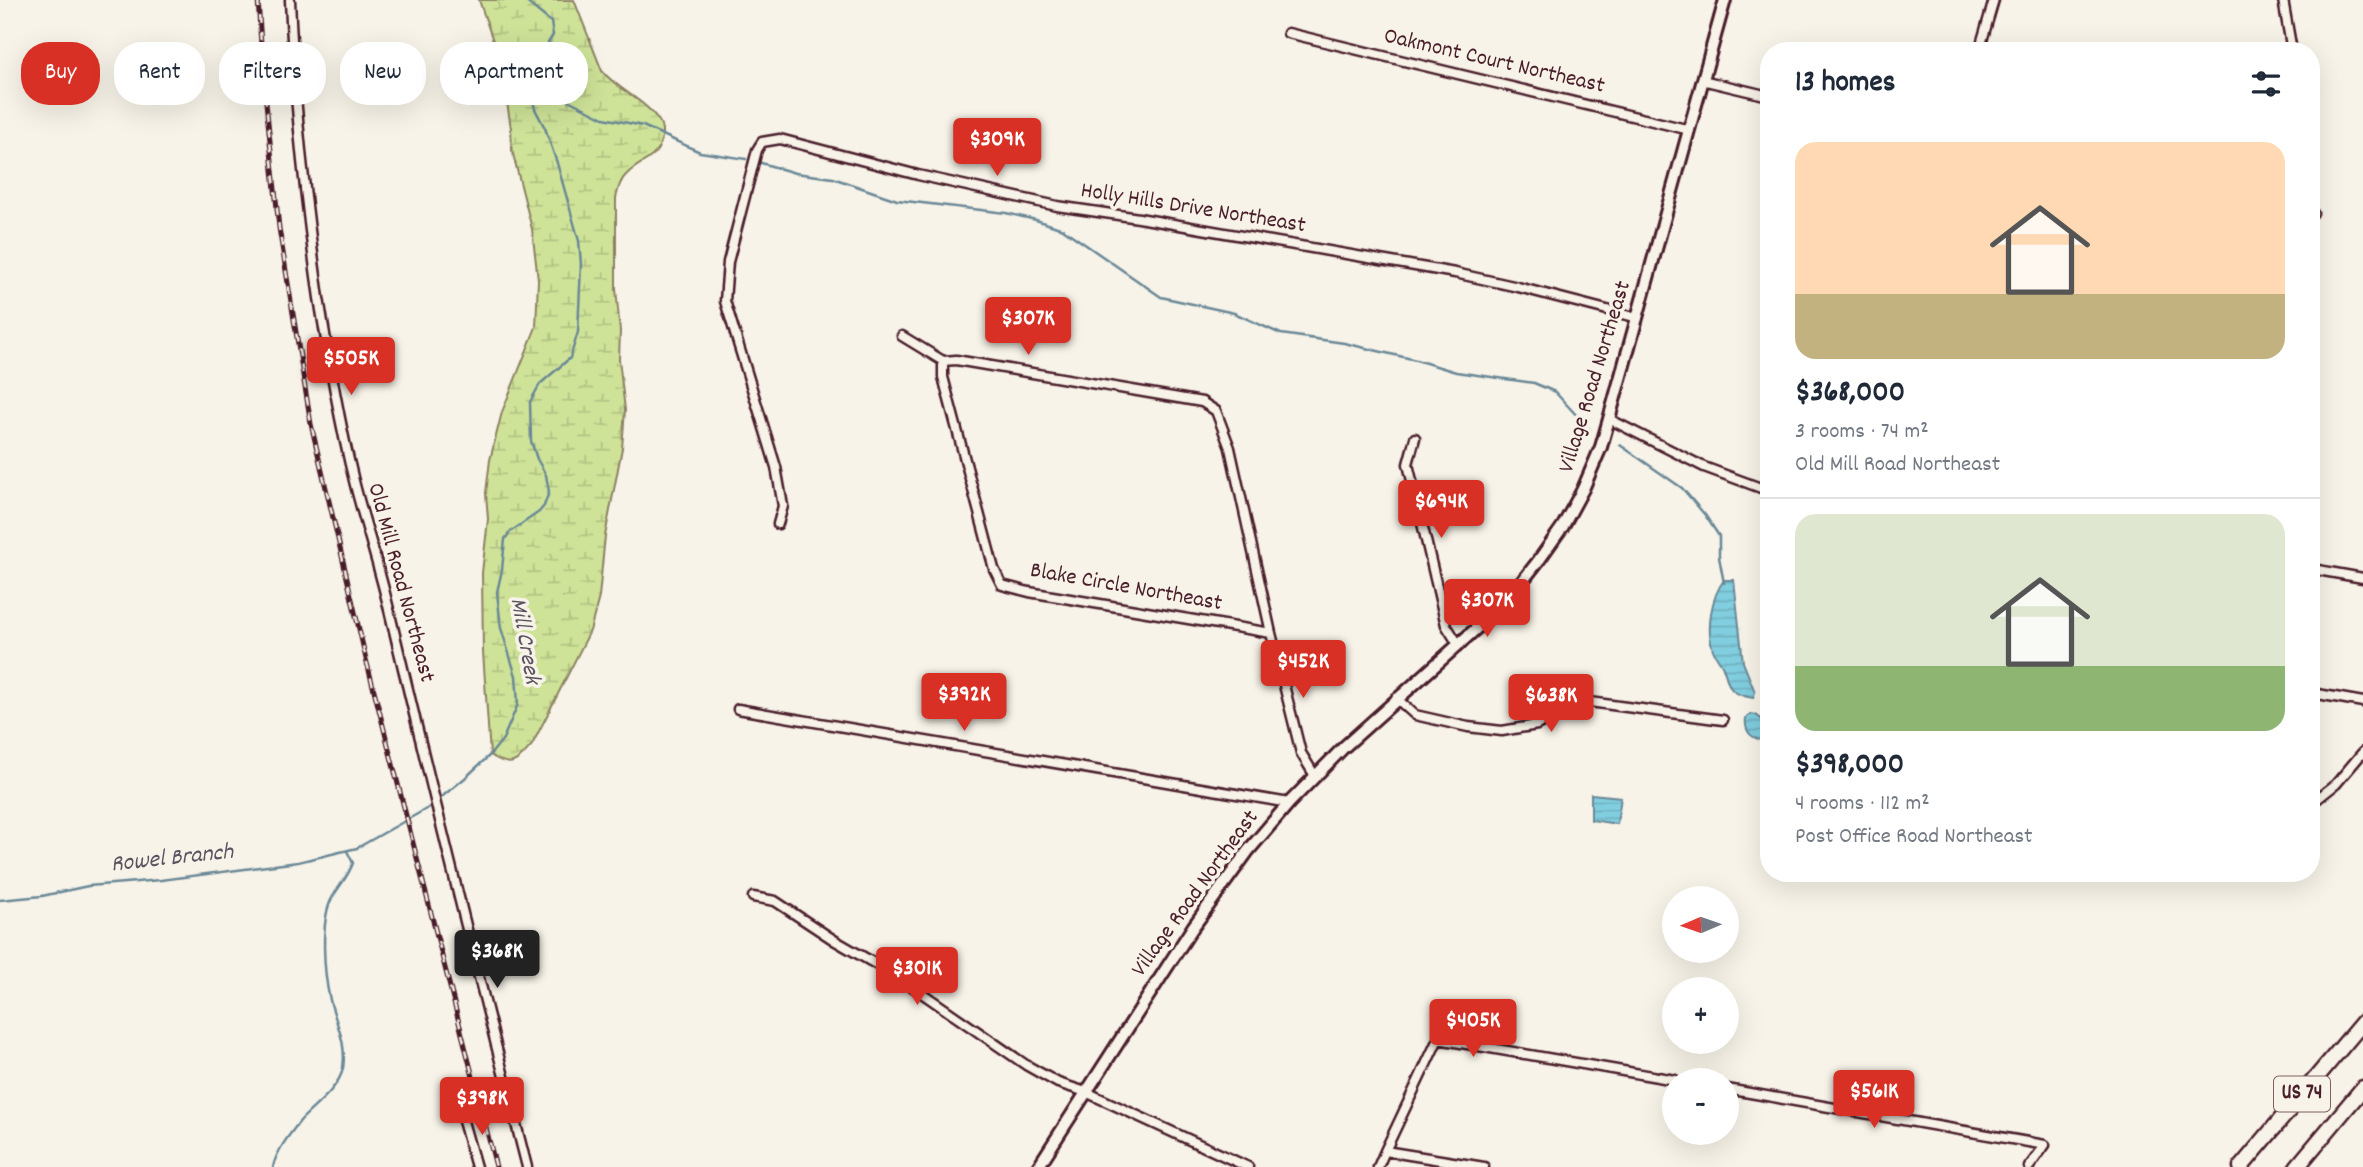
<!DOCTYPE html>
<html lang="en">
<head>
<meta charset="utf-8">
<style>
  body { margin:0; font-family:Dekko,sans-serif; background:#f6f6f7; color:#1f2937; height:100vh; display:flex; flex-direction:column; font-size:26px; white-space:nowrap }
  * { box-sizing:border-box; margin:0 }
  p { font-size:23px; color:#747a83 }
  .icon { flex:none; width:38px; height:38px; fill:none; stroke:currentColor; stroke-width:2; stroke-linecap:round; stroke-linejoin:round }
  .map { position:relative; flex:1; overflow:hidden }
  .side { position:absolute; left:1760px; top:42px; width:560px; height:840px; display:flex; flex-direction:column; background:#fff; border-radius:28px; box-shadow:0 7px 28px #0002 }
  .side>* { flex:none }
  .banner { position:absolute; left:21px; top:42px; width:665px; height:63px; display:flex; gap:14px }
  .needle { width:46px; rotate:268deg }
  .buttons { position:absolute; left:1662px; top:886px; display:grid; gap:14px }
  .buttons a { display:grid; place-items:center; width:77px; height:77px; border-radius:50%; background:#fff; box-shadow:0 7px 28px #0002; font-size:35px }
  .price { position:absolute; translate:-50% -60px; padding:0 16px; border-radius:7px; background:#d93025; color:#fff; font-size:23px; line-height:46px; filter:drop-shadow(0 2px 4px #0008) }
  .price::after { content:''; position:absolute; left:50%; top:42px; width:21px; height:16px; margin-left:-10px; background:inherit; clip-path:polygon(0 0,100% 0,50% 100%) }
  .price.active { background:#222; color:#fff }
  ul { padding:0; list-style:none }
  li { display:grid; align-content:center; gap:14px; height:371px; padding:0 35px }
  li+li { border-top:2px solid #e0e1e3 }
  li span { display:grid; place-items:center; height:217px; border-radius:21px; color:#555 }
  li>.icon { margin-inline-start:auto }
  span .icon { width:126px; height:126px; fill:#fffc; stroke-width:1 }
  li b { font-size:30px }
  h2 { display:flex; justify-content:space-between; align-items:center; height:84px; padding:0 35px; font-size:30px }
  .pill { padding:0 24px; border-radius:28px; background:#fff; box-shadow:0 7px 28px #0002; font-size:24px; line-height:63px }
  .pill.active { background:#d93025; color:#fff }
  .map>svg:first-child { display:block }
  .wetland { fill:url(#wetland-marsh); stroke:#8c8162; stroke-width:2 }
  .water { fill:url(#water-rules); stroke:#6a8897; stroke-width:2 }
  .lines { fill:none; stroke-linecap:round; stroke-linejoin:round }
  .stream { stroke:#6a8897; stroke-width:2.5 }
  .street-casing { stroke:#4a1f2b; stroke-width:13 }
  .secondary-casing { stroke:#4a1f2b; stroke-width:16 }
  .highway-casing { stroke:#4a1f2b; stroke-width:19 }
  .street { stroke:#f7f3e8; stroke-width:8 }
  .secondary { stroke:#f7f3e8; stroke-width:10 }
  .highway { stroke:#f7f3e8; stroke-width:14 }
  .rail-casing { stroke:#4a1f2b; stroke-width:5 }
  .rail { stroke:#f7f3e8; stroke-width:2.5; stroke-dasharray:8; stroke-linecap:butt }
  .labels { text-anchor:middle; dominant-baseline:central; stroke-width:7; stroke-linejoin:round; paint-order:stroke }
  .shield { fill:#f7f3e8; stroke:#7e5f64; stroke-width:2 }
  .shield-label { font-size:21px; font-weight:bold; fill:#4a1f2b }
  .street-label { font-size:23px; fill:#4a1f2b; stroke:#f7f3e8 }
  .water-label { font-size:24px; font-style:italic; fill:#5a5461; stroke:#f7f3e8 }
</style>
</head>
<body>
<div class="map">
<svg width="2363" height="1167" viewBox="0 0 2363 1167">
  <defs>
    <pattern id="wetland-marsh" width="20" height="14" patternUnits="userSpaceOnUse" patternTransform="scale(1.75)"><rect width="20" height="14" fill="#cee398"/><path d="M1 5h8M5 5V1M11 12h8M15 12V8" fill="none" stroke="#b2c283"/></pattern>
    <pattern id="water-rules" width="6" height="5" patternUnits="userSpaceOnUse" patternTransform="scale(1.75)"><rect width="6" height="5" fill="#80cedf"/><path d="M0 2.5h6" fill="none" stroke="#70b0c0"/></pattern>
  </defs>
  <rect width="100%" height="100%" fill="#f7f3e8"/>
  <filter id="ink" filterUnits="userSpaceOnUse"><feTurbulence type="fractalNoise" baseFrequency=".0143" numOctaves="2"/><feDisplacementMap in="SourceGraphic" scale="14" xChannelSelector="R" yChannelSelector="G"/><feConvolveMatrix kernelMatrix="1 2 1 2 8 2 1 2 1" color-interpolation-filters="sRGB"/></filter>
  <g filter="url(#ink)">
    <path class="wetland" d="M479,0H574L602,71C618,90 645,100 659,121C663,127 662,130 662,136C659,160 642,159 627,174C620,180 618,190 616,198V288L620,331L619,359L625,410L622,448L605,536L599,597L590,631L532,745C516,763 512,769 490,755L483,652L482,573L488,519L486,493L490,460L502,412L536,327L538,280L532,229L512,150L511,128L501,64Z"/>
    <path class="water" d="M1724,580H1734L1743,662L1755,692L1753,698C1724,692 1731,686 1722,665C1719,660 1715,655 1713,650C1706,629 1711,597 1724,580Z
      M1751,714L1756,715L1769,725L1768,741C1754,740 1744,734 1746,718Z
      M1591,794L1621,797L1617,824L1591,820Z"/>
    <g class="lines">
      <path class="stream" d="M528,80L604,118L643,126L700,152L746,159
        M758,162L795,173L833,178L897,200L1006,213L1036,220L1063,229L1161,297L1234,313L1281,334L1344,343L1416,360L1456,372L1534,383L1555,392L1590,430
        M1620,445L1682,488L1705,515L1719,536V557L1724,583
        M0,900L42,896L88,886L161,880L298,862L357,848L428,808L465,778L490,755L503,739L518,704L516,676L501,628L497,592L502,570L505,539L510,532L539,512L544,506L549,492L546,475L537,459L531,441L530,402L540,384L570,358L578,332L581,264L579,241L557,163L545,128L535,109L528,80V66L542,53L553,35L551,22L524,0
        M273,1167C277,1150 289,1135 300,1121C314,1106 339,1089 343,1068C347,1042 336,1024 330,1000C324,975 320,923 331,900C338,887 348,877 353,863L347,851"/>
      <defs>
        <path id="street" d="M290,0C294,100 305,199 319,298C329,359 339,421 354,481C365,525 380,569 390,614C434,799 480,983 527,1167
          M2283,0L2292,51
          M1288,33L1690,130
          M1979,51L1994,0
          M1702,80L1769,96
          M2312,212L2313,213
          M902,336L943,361
          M956,360L1202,402L1216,411L1230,448L1271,633L1029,592L1002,585L994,569L943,377V361Z
          M1609,419L1704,467L1769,491
          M1415,438L1408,464L1446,625L1458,644
          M778,524L783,506L776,467L725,301L728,262L757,150L762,142L780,139L918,175L1057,206L1139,218L1455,273L1518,287L1638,318
          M2312,569L2363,578
          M1271,633L1301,753L1315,776
          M2312,693L2363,702
          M1396,698L1415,715L1468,727L1502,731L1537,725L1582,701L1723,720
          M738,709L1289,803
          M2312,803L2336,784L2363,752
          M753,897L775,901L834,940L900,978L1026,1065L1058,1083L1086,1092L1248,1167
          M1727,1089L2045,1145L2029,1167
          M461,1114L476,1167
          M1378,1167L1385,1151
          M1484,1167L1385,1151L1438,1039L1675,1080"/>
        <path id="secondary" d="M1038,1167L1193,927L1248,851L1289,803L1344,747L1507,601L1539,560L1563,526L1583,489L1601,447L1609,419L1725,0"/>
        <path id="highway" d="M2241,1167L2363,1022
          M2297,1167L2363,1088"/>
      </defs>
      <use href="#street" class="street-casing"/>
      <use href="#secondary" class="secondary-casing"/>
      <use href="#highway" class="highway-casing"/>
      <use href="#street" class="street"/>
      <use href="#secondary" class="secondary"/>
      <use href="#highway" class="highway"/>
      <defs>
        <path id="rail" d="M258,0L263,74L279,228L311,424L366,659L496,1167"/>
      </defs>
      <use href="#rail" class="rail-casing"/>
      <use href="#rail" class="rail"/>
    </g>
  </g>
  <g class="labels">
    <rect class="shield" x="2274" y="1076.5" width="56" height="35" rx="5"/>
    <g class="shield-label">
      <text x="2302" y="1094">US 74</text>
    </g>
    <g class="street-label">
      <text transform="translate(1494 62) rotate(13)">Oakmont Court Northeast</text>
      <text transform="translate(1193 209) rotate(9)">Holly Hills Drive Northeast</text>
      <text transform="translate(1596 377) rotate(-73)">Village Road Northeast</text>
      <text transform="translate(400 583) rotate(75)">Old Mill Road Northeast</text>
      <text transform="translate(1126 588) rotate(10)">Blake Circle Northeast</text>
      <text transform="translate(1196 894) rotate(-54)">Village Road Northeast</text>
    </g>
    <g class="water-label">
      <text transform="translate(524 641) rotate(80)">Mill Creek</text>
      <text transform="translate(172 859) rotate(-6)">Rowel Branch</text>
    </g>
  </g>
</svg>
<div class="buttons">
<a><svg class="needle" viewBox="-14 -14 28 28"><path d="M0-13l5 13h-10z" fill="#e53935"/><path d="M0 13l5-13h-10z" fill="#747a83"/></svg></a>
<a>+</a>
<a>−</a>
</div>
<b class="price" style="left:997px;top:178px">$309K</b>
<b class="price" style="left:1028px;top:357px">$307K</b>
<b class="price" style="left:351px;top:397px">$505K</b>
<b class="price" style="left:1441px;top:540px">$694K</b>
<b class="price" style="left:1487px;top:639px">$307K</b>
<b class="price" style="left:1303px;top:700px">$452K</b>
<b class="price" style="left:964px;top:733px">$392K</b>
<b class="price" style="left:1551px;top:734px">$638K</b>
<b class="price active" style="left:497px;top:990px">$368K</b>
<b class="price" style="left:917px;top:1007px">$301K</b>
<b class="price" style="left:1473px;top:1059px">$405K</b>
<b class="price" style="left:1874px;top:1130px">$561K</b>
<b class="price" style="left:482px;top:1137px">$398K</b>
<div class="banner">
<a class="pill active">Buy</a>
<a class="pill">Rent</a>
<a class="pill">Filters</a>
<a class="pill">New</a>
<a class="pill">Apartment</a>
</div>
<section class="side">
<h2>13 homes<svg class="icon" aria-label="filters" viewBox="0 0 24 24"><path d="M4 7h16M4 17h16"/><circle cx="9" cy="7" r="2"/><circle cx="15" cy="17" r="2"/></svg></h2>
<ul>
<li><span style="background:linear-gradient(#ffd9b3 70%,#c2b280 0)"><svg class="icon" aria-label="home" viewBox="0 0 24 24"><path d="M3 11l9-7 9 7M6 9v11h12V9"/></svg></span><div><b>$368,000</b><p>3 rooms · 74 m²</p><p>Old Mill Road Northeast</p></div></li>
<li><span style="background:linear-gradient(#dfe7d0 70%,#8fb573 0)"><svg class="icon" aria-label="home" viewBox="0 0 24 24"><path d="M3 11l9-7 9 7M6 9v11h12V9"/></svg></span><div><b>$398,000</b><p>4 rooms · 112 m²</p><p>Post Office Road Northeast</p></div></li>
</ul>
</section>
</div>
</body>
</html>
